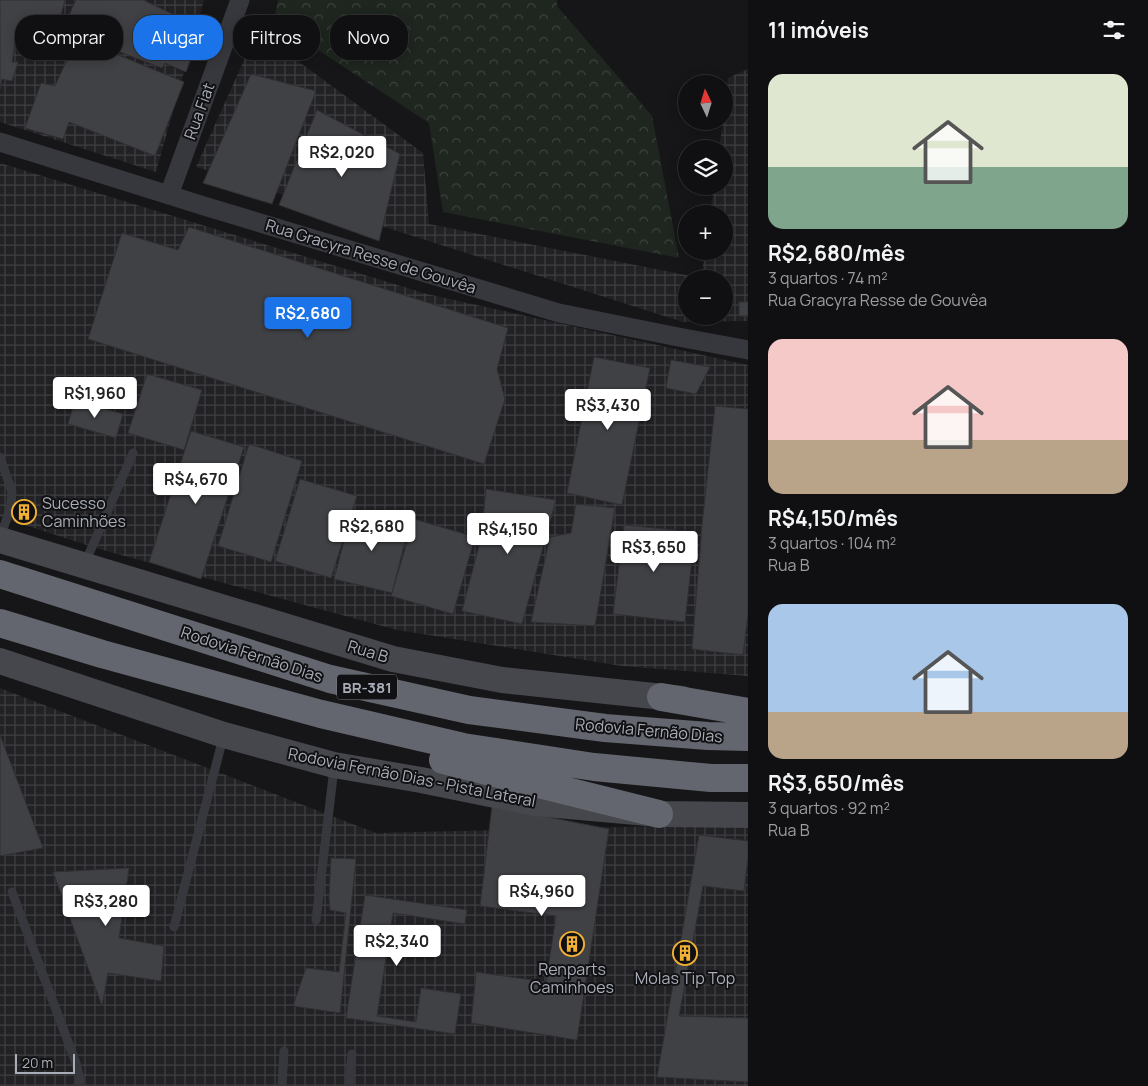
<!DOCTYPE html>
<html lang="pt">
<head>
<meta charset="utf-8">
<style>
  body { margin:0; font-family:Manrope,sans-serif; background:#1e1e20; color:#f1f3f6; height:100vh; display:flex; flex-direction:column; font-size:19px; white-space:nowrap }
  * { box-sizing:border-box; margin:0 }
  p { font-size:16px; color:#9c9d9f }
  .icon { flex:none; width:28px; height:28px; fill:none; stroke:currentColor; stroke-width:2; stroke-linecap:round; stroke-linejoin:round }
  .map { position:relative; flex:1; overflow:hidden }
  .side { display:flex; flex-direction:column; background:#101012; width:400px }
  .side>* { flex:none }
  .banner { position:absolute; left:15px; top:15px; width:475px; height:45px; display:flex; gap:10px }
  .needle { width:32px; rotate:356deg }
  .controls { position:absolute; left:678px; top:75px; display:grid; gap:10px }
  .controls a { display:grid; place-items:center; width:55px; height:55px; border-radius:50%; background:#101012; box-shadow:0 2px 12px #0003,0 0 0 1px #303032; font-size:25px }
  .scale { position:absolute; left:15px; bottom:12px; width:60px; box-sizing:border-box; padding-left:5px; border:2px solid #a8adb8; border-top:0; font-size:14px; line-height:18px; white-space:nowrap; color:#a8adb8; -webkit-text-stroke:4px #111113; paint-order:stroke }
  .price { position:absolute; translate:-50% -42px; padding:0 11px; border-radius:5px; background:#fff; color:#222; font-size:16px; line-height:32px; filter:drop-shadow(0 1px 2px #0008) }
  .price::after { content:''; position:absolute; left:50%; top:30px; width:15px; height:11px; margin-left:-8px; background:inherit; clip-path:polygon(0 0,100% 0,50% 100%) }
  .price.on { background:#1a73e8; color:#fff }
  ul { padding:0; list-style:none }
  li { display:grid; align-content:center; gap:10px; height:265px; padding:0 20px }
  li span { display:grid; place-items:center; height:155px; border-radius:15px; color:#555 }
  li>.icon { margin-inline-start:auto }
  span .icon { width:90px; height:90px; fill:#fffc; stroke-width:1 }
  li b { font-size:21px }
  h2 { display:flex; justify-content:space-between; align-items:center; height:60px; padding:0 20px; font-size:21px }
  .chip { padding:0 18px; border-radius:20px; background:#101012; box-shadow:0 2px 12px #0003,0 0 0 1px #303032; font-size:18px; line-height:45px }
  .chip.on { background:#1a73e8; color:#fff }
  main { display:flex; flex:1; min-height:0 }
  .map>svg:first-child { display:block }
  .industrial { fill:url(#industrial-grid); fill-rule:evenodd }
  .forest { fill:url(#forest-crowns) }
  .building { fill:#404145; stroke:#303034 }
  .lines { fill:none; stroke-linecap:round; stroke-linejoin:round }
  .lane { stroke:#37383d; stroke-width:9 }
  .street { stroke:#37383d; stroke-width:19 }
  .secondary { stroke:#45474d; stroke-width:26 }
  .highway { stroke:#63666e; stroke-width:28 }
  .labels { text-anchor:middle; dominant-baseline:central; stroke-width:4; stroke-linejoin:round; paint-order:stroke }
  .shield { fill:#111113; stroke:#7b7e86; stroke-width:1 }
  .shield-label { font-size:15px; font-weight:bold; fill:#a8adb8 }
  .street-label { font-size:16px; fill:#a8adb8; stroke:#111113 }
  .poi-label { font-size:16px; fill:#a8adb8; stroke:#111113 }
</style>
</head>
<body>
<main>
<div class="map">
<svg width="748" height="1086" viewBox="0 0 748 1086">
  <defs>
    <pattern id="industrial-grid" width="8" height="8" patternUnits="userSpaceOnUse" patternTransform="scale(1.25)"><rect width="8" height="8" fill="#222225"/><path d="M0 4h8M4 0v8" fill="none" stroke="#3f3f43"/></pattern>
    <pattern id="forest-crowns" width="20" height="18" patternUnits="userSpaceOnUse" patternTransform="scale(1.25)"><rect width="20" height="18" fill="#1e261f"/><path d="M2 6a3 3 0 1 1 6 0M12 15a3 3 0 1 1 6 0" fill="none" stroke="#3c433d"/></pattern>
  </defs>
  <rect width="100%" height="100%" fill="#161618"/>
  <path class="industrial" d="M0,0H204L156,172L0,122Z
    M257,31L423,153L429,224L701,278L705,251H724V214H710L714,186H724V149H719L723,121H724V112L728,78L748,69V321L683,322L196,167ZM686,279H724V316H686Z
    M0,163L427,294L748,365V676L622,666L397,630L99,549L0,517Z
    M0,688L376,833L748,824V1086H0Z"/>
  <path class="forest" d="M278,0H557V6L652,116L679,258L443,212L429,123L274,21Z"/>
  <path class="building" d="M0,0H65L52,49L16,38L12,62H18L12,81L2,79L0,89Z
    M76,0H143L183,19L177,34L197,42L186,72L165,63L162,68L62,30Z
    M77,38L184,82L155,156L69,122L63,139L25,128L41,83L55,86Z
    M251,74L316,91L272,204L203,183Z
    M317,110L400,154L379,241L279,205Z
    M189,227L508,328L497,369L505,399L484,464L88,339L122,233L178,250Z
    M739,302H748V316H739Z
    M594,357L650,368L622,505L567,493Z
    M671,360L710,367L696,394L666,388Z
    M147,374L202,390L184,450L128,433Z
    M75,400L123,414L116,438L68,424Z
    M715,406L748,409V614L743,655L692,649L702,525Z
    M191,431L244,447L201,579L149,562Z
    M249,444L302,461L271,562L218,546Z
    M300,479L357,496L331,578L275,561Z
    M486,489L556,500L522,624L462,611L481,538Z
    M18,502L36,508L31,522L13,517Z
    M576,504L615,508L595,626L531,622L550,537L571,533Z
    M352,511L409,526L392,593L334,579Z
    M414,519L475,537L453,614L391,596Z
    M624,525L695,532L685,622L613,614Z
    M0,735L43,848L0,856Z
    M492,806L609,829L577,1040L471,1023L476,972L546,982L556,916L480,906Z
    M699,835L748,841V857L744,891L703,886L679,1016L748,1018V1082L657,1077Z
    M331,858L356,859L340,1013L293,1006L306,968L339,972L346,913L330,910L329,897Z
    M129,868L119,938L164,946L161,981L108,973L102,1006L53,872Z
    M365,895L467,910L465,924L393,913L377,1016L416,1022L421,988L461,994L455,1034L346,1018Z"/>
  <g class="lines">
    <path class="lane" d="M0,457L12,492L10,509L0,538
      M85,563L133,453
      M12,892L76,1063L80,1080L78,1086
      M316,920L334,768
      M174,927L223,738
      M282,1086L284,1051
      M349,1086L352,1054"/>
    <path class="street" d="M0,142L204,206L559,313L673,336L748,350
      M169,195L240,0"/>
    <path class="secondary" d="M0,540L393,659L502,680L682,699
      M0,661L224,735L334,765L421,780L535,803L659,814L748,815"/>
    <path class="highway" d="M0,574L330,679L469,710L605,728L708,736L748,737
      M0,623L102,654L321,714L463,747L594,767L711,778H748
      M661,697L748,712
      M443,760L659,814"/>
  </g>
  <defs>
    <symbol id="building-ring" viewBox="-11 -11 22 22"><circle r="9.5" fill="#111113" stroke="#f2b134" stroke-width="1.5"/><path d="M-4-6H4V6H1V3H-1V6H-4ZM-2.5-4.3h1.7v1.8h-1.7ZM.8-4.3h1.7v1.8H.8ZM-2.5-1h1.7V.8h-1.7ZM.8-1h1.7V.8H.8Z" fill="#f2b134"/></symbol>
  </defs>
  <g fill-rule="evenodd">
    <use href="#building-ring" x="10" y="498" width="28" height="28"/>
    <use href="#building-ring" x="558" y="930" width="28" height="28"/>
    <use href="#building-ring" x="671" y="939" width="28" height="28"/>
  </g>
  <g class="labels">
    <rect class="shield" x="337" y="674.5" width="60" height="25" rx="4"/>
    <g class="shield-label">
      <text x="367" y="687">BR-381</text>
    </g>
    <g class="street-label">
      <text transform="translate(199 111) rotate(-70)">Rua Fiat</text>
      <text transform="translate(371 256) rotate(17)">Rua Gracyra Resse de Gouvêa</text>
      <text transform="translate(368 651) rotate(17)">Rua B</text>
      <text transform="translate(252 654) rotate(18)">Rodovia Fernão Dias</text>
      <text transform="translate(649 730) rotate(5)">Rodovia Fernão Dias</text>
      <text transform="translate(412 777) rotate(11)">Rodovia Fernão Dias - Pista Lateral</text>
    </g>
    <g class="poi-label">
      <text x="42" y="503" text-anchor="start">Sucesso<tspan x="42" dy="18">Caminhões</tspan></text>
      <text x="572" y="969">Renparts<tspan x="572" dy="18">Caminhoes</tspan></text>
      <text x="685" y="978">Molas Tip Top</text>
    </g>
  </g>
</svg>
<div class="controls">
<a><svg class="needle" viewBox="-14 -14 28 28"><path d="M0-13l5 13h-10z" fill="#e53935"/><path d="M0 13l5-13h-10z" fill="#9c9d9f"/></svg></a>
<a><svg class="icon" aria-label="layers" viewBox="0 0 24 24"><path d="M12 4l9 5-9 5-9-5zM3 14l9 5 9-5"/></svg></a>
<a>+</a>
<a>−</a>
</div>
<div class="scale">20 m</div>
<b class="price" style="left:342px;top:178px">R$2,020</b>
<b class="price on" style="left:308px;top:339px">R$2,680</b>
<b class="price" style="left:95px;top:419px">R$1,960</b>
<b class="price" style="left:608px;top:431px">R$3,430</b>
<b class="price" style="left:196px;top:505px">R$4,670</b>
<b class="price" style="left:372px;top:552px">R$2,680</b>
<b class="price" style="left:508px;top:555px">R$4,150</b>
<b class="price" style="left:654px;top:573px">R$3,650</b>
<b class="price" style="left:542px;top:917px">R$4,960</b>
<b class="price" style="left:106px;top:927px">R$3,280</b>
<b class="price" style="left:397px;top:967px">R$2,340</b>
<div class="banner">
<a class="chip">Comprar</a>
<a class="chip on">Alugar</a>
<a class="chip">Filtros</a>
<a class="chip">Novo</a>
</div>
</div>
<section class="side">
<h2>11 imóveis<svg class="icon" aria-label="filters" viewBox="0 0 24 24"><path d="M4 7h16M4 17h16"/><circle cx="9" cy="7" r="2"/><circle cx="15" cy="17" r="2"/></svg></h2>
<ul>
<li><span style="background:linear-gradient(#dfe7d0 60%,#7fa58c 0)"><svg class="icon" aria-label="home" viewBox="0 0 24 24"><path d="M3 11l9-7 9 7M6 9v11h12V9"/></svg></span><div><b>R$2,680/mês</b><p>3 quartos · 74 m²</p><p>Rua Gracyra Resse de Gouvêa</p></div></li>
<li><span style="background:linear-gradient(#f6c9c9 65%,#b9a48a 0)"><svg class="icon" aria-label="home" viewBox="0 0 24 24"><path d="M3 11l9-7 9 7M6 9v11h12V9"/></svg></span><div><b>R$4,150/mês</b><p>3 quartos · 104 m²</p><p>Rua B</p></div></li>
<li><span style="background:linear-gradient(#a9c7e8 70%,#b9a48a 0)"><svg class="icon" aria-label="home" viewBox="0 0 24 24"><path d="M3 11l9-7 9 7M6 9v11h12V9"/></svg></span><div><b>R$3,650/mês</b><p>3 quartos · 92 m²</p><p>Rua B</p></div></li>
</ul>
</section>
</main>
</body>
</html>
